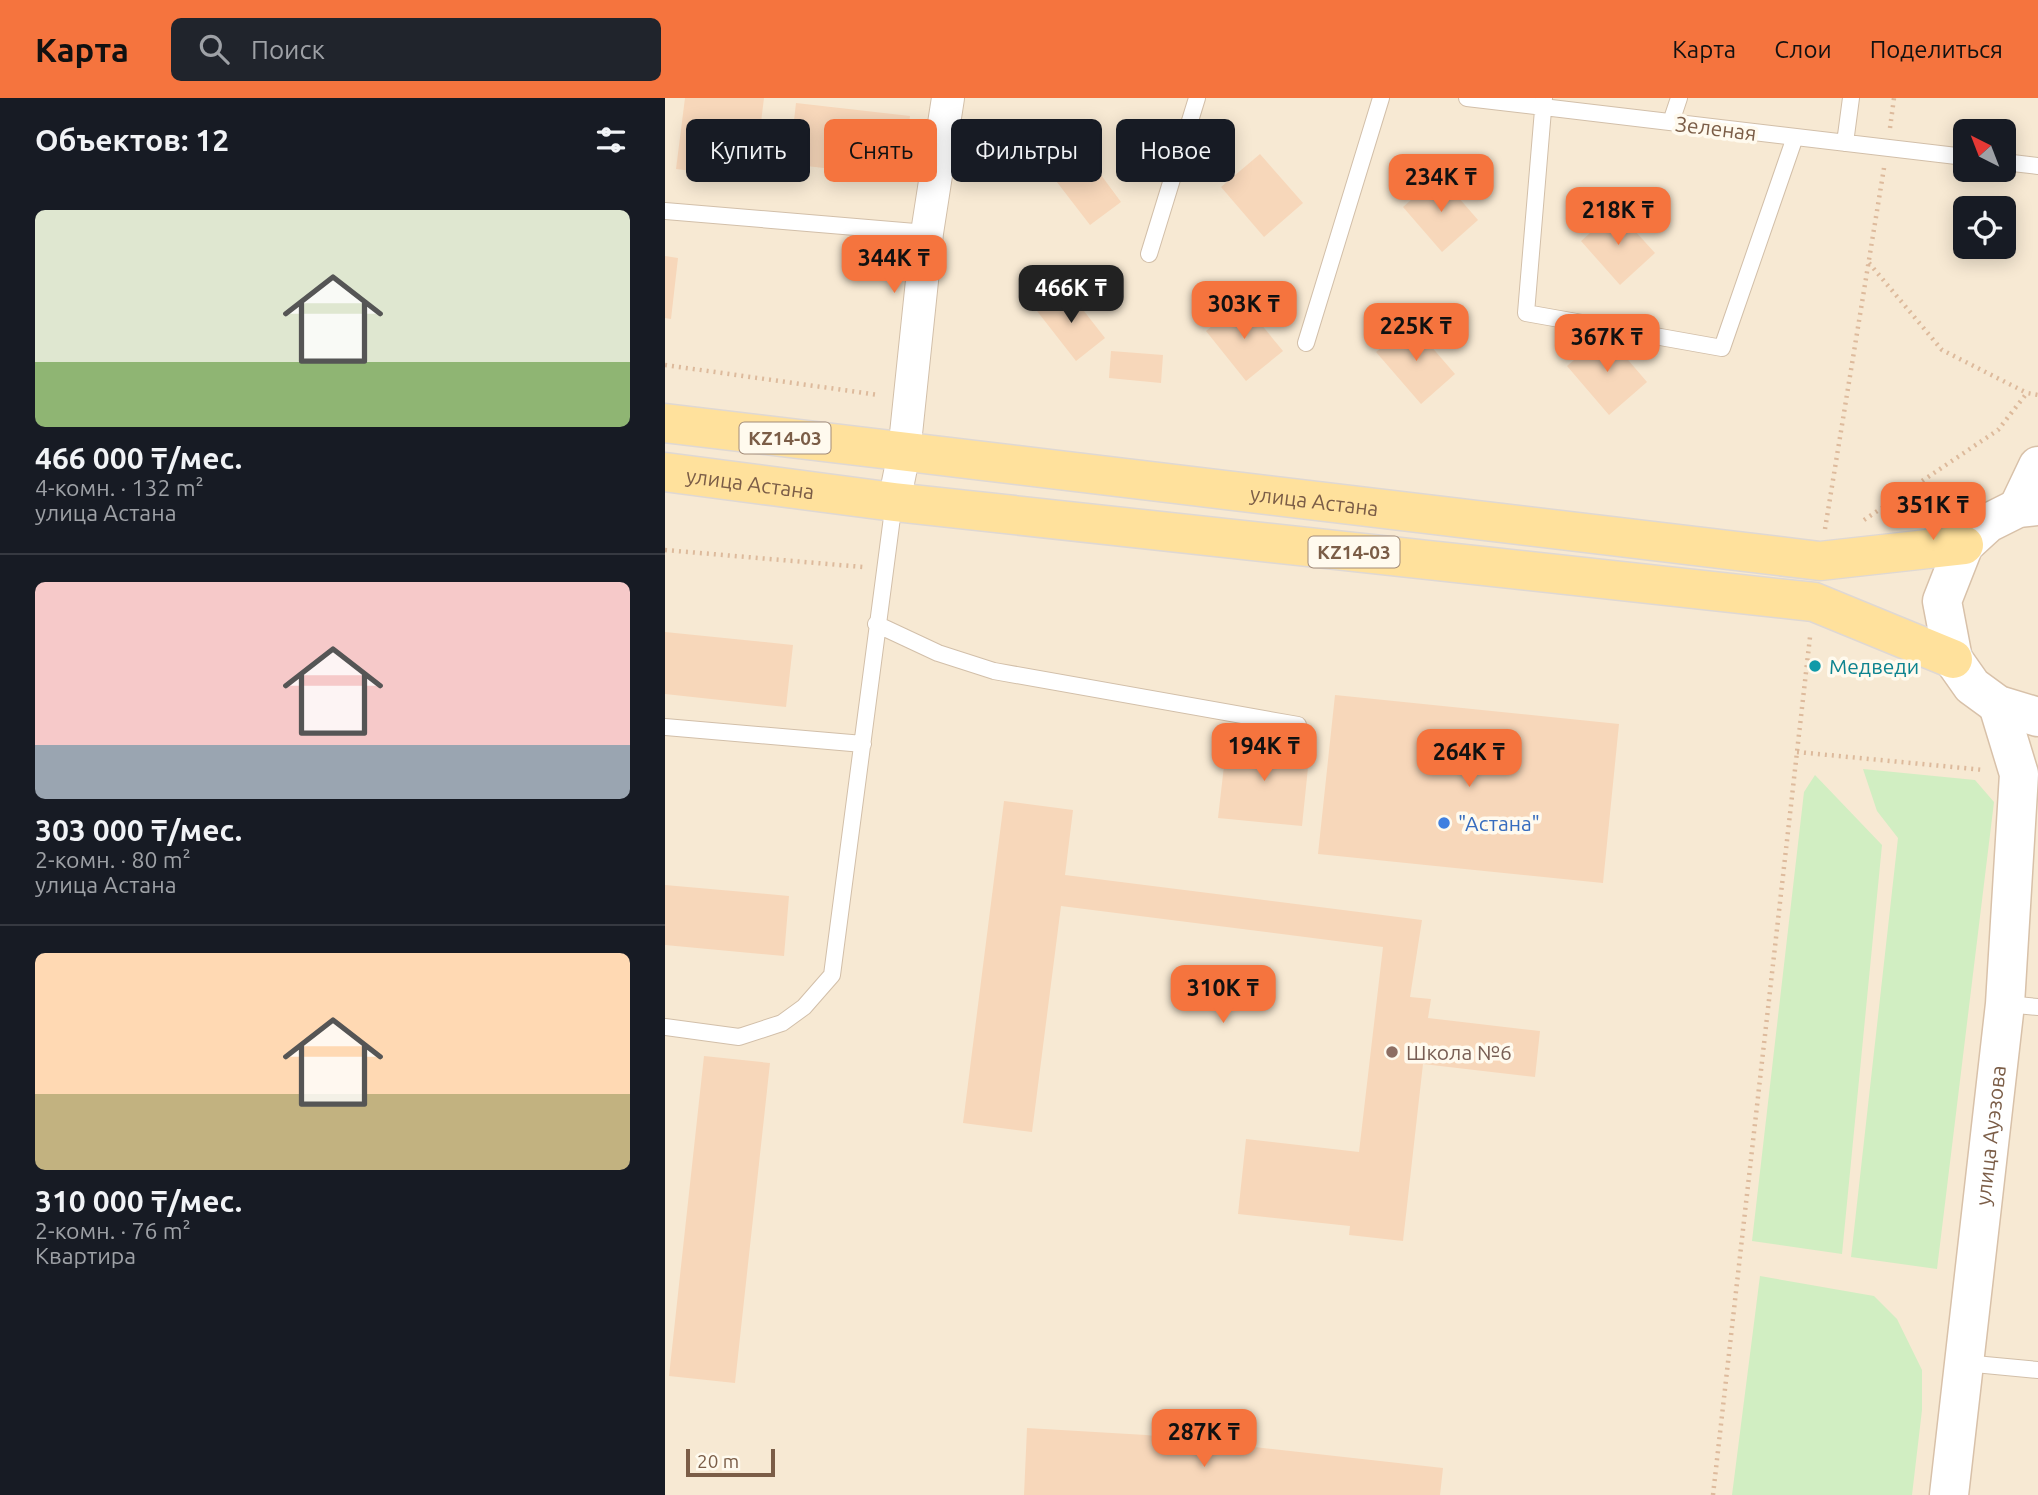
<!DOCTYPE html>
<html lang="ru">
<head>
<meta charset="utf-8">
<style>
  body { margin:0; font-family:Ubuntu,sans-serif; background:#20242c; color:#f1f3f6; height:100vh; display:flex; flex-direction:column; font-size:26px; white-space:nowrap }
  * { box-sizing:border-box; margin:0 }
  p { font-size:23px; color:#9ea1a6 }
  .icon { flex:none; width:38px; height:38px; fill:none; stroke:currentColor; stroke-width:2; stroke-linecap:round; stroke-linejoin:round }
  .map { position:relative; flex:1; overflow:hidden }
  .panel { display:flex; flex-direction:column; background:#171b24; width:665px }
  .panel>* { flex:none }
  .hud { position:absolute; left:21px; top:21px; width:665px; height:63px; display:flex; gap:14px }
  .needle { width:46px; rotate:318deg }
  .fabs { position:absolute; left:1288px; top:21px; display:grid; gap:14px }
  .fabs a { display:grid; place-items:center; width:63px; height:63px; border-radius:10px; background:#171b24; box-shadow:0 4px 18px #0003; font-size:35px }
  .scale { position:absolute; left:21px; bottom:18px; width:89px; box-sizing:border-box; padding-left:7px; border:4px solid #7b5d47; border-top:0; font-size:19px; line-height:24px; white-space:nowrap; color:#7b5d47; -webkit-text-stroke:5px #fffaee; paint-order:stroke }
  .price { position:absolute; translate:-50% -60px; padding:0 16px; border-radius:14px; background:#f5743e; color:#111; font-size:23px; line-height:46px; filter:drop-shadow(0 2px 4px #0008) }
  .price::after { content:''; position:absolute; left:50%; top:42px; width:21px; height:16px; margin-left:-10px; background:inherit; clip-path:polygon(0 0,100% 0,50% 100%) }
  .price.active { background:#222; color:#fff }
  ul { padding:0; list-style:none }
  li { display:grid; align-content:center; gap:14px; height:371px; padding:0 35px }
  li+li { border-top:2px solid #363941 }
  li span { display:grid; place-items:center; height:217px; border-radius:10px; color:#555 }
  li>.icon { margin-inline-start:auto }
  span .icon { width:126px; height:126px; fill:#fffc; stroke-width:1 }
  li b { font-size:30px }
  h2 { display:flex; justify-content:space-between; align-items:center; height:84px; padding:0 35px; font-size:30px }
  .tag { padding:0 24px; border-radius:10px; background:#171b24; box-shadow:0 4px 18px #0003; font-size:24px; line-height:63px }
  .tag.active { background:#f5743e; color:#111 }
  header { display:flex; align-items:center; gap:42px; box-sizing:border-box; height:98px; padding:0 35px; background:#f5743e; color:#111 }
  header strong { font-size:33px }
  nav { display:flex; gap:38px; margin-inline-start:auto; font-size:24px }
  .search { width:490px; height:63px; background:#20242c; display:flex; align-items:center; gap:18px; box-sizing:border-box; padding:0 24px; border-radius:10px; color:#9ea1a6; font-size:26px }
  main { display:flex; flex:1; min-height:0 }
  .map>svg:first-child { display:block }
  .residential { fill:#f7e9d3; fill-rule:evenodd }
  .green { fill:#d1eec2 }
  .building { fill:#f7d7ba }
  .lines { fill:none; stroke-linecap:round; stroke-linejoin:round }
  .lane-casing { stroke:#d2bfa9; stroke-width:18 }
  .street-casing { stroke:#d2bfa9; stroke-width:34 }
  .secondary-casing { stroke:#d8c1a9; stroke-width:41 }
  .primary-casing { stroke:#dfd8d3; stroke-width:41 }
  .path { stroke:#ddba9c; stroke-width:4.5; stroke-dasharray:2 5; stroke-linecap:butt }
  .lane { stroke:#fff; stroke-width:16 }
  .street { stroke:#fff; stroke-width:32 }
  .secondary { stroke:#fff; stroke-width:38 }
  .primary { stroke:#ffe19c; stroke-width:38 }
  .culture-dot { fill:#0f9aa8; stroke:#fffaee; stroke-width:2.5 }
  .shop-dot { fill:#3f7fe0; stroke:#fffaee; stroke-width:2.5 }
  .education-dot { fill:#8d6e63; stroke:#fffaee; stroke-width:2.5 }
  .labels { text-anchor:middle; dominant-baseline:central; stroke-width:7; stroke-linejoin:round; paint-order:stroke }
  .shield { fill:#fffaee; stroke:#a38c79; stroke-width:2 }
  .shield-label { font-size:19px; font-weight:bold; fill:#7b5d47 }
  .street-label { font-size:21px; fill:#7b5d47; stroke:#fffaee }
  .culture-label { font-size:21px; fill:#0d838f; stroke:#fffaee; text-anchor:start }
  .shop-label { font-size:21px; fill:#366cbe; stroke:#fffaee; text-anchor:start }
  .education-label { font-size:21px; fill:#785e54; stroke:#fffaee; text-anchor:start }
</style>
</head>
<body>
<header>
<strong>Карта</strong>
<div class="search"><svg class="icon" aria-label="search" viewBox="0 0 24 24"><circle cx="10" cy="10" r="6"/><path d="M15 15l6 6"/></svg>Поиск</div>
<nav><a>Карта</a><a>Слои</a><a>Поделиться</a></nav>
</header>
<main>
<section class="panel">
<h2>Объектов: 12<svg class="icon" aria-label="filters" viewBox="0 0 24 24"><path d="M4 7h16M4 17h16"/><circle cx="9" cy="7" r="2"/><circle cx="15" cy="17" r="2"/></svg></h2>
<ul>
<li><span style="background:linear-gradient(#dfe7d0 70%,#8fb573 0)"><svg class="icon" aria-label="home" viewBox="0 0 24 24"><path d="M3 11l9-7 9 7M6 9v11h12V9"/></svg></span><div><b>466 000 ₸/мес.</b><p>4-комн. · 132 m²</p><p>улица Астана</p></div></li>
<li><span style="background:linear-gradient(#f6c9c9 75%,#9aa5b1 0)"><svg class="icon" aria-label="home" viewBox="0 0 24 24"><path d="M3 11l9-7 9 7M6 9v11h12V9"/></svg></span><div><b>303 000 ₸/мес.</b><p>2-комн. · 80 m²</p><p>улица Астана</p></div></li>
<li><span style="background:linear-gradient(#ffd9b3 65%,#c2b280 0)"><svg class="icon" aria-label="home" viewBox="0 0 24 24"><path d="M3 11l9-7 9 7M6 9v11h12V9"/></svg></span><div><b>310 000 ₸/мес.</b><p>2-комн. · 76 m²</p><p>Квартира</p></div></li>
</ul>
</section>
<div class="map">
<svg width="1373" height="1397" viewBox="0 0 1373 1397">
  <rect width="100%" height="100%" fill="#fff7e6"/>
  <path class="residential" d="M0,0H1373V1397H0ZM1300,33H1339V72H1300ZM1300,110H1339V149H1300Z"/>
  <path class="green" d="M1198,671L1310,682L1329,704L1272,1171L1186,1159L1233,740L1212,713Z
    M1150,677L1217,747L1177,1156L1087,1143L1139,694Z
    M1095,1178L1209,1198L1232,1221L1257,1272V1312L1247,1397H1067Z"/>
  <path class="building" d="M20,0H99L89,81L11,71Z
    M131,5L245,18L237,79L124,66Z
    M419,54L456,104L425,127L388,79Z
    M595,56L638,105L599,139L556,89Z
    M774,77L813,122L777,154L738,109Z
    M951,112L990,155L955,187L916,143Z
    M0,158L13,160L6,221L0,220Z
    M401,190L440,240L411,263L372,213Z
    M577,203L618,253L581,283L541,233Z
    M746,225L790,276L756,306L711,254Z
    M940,235L982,284L944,317L902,268Z
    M446,253L498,257L496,285L444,280Z
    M0,534L128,547L121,609L0,596Z
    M670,597L954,626L938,785L653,756Z
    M562,642L645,650L637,728L553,720Z
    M339,703L408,712L400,777L757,822L745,899L766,901L763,920L875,933L870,979L758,966L738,1143L684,1137L685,1128L573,1116L581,1041L694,1054L718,849L396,808L367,1034L298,1025Z
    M0,787L124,798L119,858L0,847Z
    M39,958L105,965L70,1285L4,1278Z
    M362,1330L481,1337L778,1370L775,1397H359Z"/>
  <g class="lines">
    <defs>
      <path id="lane" d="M802,0L1300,59
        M879,0L861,215L1057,250L1130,39
        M1006,24L1014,0
        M1180,45L1186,0
        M1339,64L1373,68
        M0,113L262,135
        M484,156L532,0
        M641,245L716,0
        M211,526L273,555L329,573L633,627
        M0,629L198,646
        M1341,906L1373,909
        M0,929L74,939L117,925L139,909L167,877L229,404
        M1299,1265L1373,1272"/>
      <path id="street" d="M229,404L239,355L262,135L283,0"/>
      <g id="secondary">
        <path d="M1373,408L1353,410L1323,425L1299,447L1277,503L1288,561L1307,588L1333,607L1373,619"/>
        <path d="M1353,410L1373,368"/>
        <path id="s1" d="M1284,1397L1340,906L1354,676L1333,607"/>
      </g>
      <g id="primary">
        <path id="s2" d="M0,325L1155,463L1299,447"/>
        <path id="s3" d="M0,374L229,404L1149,504L1288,561"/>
      </g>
    </defs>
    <use href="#lane" class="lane-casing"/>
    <use href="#street" class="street-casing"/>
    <use href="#secondary" class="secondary-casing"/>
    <use href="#primary" class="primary-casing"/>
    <path class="path" d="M1225,30L1229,0
      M1204,165L1277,252L1362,295
      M0,267L214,297
      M1199,422L1333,332L1362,295L1373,297
      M1160,431L1219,70
      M0,452L198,469
      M1132,654L1319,672
      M1048,1397L1145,539"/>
    <use href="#lane" class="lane"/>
    <use href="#street" class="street"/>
    <use href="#secondary" class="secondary"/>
    <use href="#primary" class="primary"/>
  </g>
  <circle class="culture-dot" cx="1150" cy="568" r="7"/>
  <circle class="shop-dot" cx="779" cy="725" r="7"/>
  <circle class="education-dot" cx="727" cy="954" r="7"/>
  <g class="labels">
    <g class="shield">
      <rect x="74.5" y="324.5" width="91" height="31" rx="5"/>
      <rect x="643.5" y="438.5" width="91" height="31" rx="5"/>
    </g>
    <g class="shield-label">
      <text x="120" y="340">KZ14-03</text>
      <text x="689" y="454">KZ14-03</text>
    </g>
    <g class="street-label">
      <text transform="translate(1051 30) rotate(7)">Зеленая</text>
      <text stroke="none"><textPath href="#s3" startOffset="86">улица Астана</textPath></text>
      <text stroke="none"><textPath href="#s2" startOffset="654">улица Астана</textPath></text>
      <text stroke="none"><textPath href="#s1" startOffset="362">улица Ауэзова</textPath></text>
    </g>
    <g class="culture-label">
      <text x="1164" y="568">Медведи</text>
    </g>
    <g class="shop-label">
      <text x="793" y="725">"Астана"</text>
    </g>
    <g class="education-label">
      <text x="741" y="954">Школа №6</text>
    </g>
  </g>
</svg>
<div class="fabs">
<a><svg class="needle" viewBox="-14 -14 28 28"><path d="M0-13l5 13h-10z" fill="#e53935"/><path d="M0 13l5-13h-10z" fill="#9ea1a6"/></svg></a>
<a><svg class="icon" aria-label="locate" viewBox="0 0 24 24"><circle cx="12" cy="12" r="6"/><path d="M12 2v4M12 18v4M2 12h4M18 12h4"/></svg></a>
</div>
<div class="scale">20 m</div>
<b class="price" style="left:776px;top:116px">234K ₸</b>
<b class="price" style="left:953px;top:149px">218K ₸</b>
<b class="price" style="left:229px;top:197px">344K ₸</b>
<b class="price active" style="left:406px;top:227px">466K ₸</b>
<b class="price" style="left:579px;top:243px">303K ₸</b>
<b class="price" style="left:751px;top:265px">225K ₸</b>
<b class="price" style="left:942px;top:276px">367K ₸</b>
<b class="price" style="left:1268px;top:444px">351K ₸</b>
<b class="price" style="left:599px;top:685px">194K ₸</b>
<b class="price" style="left:804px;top:691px">264K ₸</b>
<b class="price" style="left:558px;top:927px">310K ₸</b>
<b class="price" style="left:539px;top:1371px">287K ₸</b>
<div class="hud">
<a class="tag">Купить</a>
<a class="tag active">Снять</a>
<a class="tag">Фильтры</a>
<a class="tag">Новое</a>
</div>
</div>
</main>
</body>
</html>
